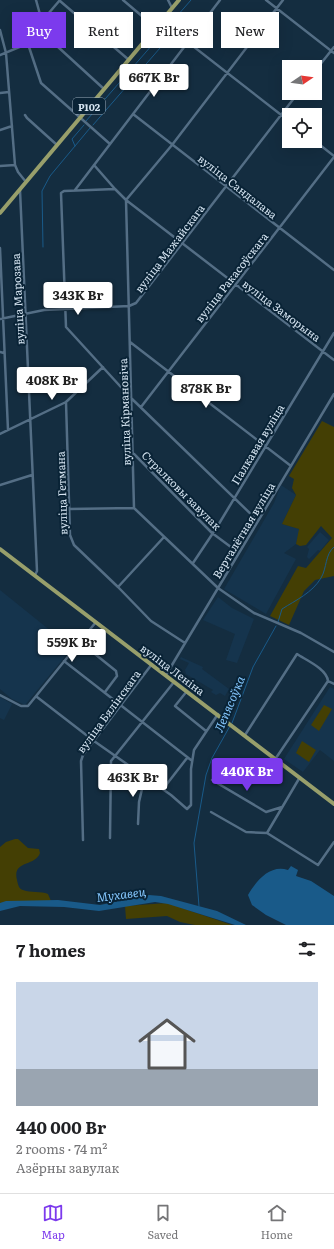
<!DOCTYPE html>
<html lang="en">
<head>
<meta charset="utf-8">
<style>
  body { margin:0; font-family:Literata,serif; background:#f6f6f6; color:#202124; height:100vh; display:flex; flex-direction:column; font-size:15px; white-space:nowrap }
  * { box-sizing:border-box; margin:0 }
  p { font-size:13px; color:#757577 }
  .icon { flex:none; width:22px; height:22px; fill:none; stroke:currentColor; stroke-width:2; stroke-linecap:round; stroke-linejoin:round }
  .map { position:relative; height:925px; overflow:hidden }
  .sheet { display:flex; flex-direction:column; background:#fff; flex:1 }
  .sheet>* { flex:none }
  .top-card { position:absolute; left:12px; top:12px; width:310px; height:36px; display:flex; gap:8px }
  .needle { width:26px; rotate:77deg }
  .fabs { position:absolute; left:282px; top:60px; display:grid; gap:8px }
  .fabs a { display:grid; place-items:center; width:40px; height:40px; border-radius:0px; background:#fff; box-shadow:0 4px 16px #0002; font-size:20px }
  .price { position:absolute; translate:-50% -34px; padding:0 9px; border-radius:4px; background:#fff; color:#222; font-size:13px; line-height:26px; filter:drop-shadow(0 1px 2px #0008) }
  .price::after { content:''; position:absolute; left:50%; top:24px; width:12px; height:9px; margin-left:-6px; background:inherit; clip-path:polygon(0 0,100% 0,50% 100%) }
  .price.current { background:#7c3aed; color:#fff }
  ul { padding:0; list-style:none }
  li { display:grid; align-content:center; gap:8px; height:212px; padding:0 16px }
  li span { display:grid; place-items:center; height:124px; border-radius:0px; color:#555 }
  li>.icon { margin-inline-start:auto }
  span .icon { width:72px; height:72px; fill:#fffc; stroke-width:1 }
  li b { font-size:17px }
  h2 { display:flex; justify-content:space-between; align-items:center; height:48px; padding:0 16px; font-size:17px }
  .chip { padding:0 14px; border-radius:0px; background:#fff; box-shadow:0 4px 16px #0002; font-size:14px; line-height:36px }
  .chip.current { background:#7c3aed; color:#fff }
  .tab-bar { display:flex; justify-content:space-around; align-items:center; height:56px; border-top:1px solid #e0e0e0; background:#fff; font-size:11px; color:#757577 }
  .tab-bar a { display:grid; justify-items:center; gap:2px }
  .tab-bar .current { color:#7c3aed }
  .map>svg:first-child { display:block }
  .built { fill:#15344d }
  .green { fill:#443f04 }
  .water { fill:#195a89 }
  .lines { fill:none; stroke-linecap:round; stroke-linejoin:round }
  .stream { stroke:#195a89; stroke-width:1 }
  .street { stroke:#546e85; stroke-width:2.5 }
  .primary { stroke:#989f6b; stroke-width:4 }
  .labels { text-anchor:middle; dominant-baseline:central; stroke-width:4; stroke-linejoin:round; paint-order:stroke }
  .shield { fill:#092336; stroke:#98aab9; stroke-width:1 }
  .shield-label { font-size:10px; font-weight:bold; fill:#d5e4f1 }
  .street-label { font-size:11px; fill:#d5e4f1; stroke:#092336 }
  .water-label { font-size:12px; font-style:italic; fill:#84c6fd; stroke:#092336 }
</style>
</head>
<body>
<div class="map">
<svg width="334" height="925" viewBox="0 0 334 925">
  <rect width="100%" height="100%" fill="#142d40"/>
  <path class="built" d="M281,485L296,495L282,524L300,529L296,544L284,553L296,559L266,614L224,589L274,503Z
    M320,532L329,540L320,551L318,550L309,559L307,557L309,549L307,547Z
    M0,590L72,648L25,705L12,699L0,689Z
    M218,597L232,608L254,619L237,663L226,660L235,634L203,620Z
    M181,657L203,667L202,669L229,689L225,696L220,693L216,695L211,692L213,690L186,674L185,670L189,663L180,659Z
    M330,687L334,689V761L320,750L303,772L284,759Z
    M0,697L12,704L4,720L0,718Z"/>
  <path class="green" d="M322,421L334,427V576L315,580L304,591L289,625L270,616L298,566L306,568L332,538L321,526L306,545L300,546L296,544L299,529L282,524L296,495L292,488L294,479L289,476Z
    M324,705L332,709L319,731L311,725Z
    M302,741L316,750L309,762L296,753Z
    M15,839H18L28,848L39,849L40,853C35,867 12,860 17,880C18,885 19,889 23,890C31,893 41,891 48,894L51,901H11L0,903V847L6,842Z
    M167,903L232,925H195L180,922L167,916L126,919L125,906Z"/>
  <path class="water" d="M291,866L298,870L296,876L311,881L334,896V925H286L266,915L252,905L248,895C256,881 270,864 288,870Z
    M149,895L161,896L217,911L246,925H235L168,904L155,902L99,911L64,907L20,906L0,911V903L6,901L58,900L100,905Z"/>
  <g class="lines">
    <path class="stream" d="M170,24L191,0
      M86,121L166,29
      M93,125L167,40
      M75,146L72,139L84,125
      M43,247L42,191L50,176L90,128
      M278,622L282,609C296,600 312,593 321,578C327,568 325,554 334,547
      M232,723L253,667L276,626
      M199,906L194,843L206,775L212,758L230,726"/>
    <path class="street" d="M36,0L46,36L104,89
      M123,0L156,28
      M168,0L172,8
      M266,0L334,53
      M283,0L172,145L126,200L134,508L218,588L254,613L301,633L334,652
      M60,1L129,60
      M42,21L60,0
      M162,22L289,121
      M0,30L6,53L15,165L18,172L26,182
      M28,44L41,83L110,144
      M112,45L119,36
      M0,55L46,36
      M315,71L334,47
      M0,93L9,92
      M133,114L334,270
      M25,115L27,118L57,145
      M0,130L12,126
      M315,141L334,156
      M94,165L115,189L126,200L334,360
      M0,166L15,165
      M115,189L64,191L61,193L66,327L130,397L258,521
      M20,190L37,571L35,575
      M75,190L220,0
      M0,248L8,430
      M0,319L44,310L129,306L136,303L298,93
      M130,342L291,466
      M0,352L4,353
      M66,402L70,535L74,545L118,587L164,537
      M141,407L334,157
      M0,434L66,402L103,367
      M134,454L212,533L239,553
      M0,485L32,475
      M69,509L134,508
      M193,563L217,527L334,333
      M118,587L151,621L185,643
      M80,642L116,671L117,676L105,692
      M64,661L191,760
      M166,675L334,394
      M328,681L334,684
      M187,691L175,706L206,731
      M0,695L21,706H28L96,622
      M37,697L94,741L171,795L187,809L191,805V769L194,750L218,714
      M245,735L297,654C306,660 327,669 328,681L276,758
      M212,780L266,812L282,807
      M163,789L187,758
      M211,812L246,832L267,833L318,865L334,842
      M138,824L139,802L145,776
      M267,833L300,777
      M110,838L111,761L174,682
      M83,840L81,761L83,755L152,664"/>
    <path class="primary" d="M0,213L179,0
      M0,549L334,804"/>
  </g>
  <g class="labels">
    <rect class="shield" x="73" y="98" width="32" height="16" rx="3"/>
    <g class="shield-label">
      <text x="89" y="106">Р102</text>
    </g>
    <g class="street-label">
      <text transform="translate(238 186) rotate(38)">вуліца Сандалава</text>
      <text transform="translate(169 248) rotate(-53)">вуліца Мажайскага</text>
      <text transform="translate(231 277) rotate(-52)">вуліца Ракасоўскага</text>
      <text transform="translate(17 299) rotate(-93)">вуліца Марозава</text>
      <text transform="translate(282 310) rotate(37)">вуліца Заморына</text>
      <text transform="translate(124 412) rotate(-92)">вуліца Кірмановіча</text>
      <text transform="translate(257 444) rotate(-59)">Палкавая вуліца</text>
      <text transform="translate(182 490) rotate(45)">Стралковы завулак</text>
      <text transform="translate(61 493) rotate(-92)">вуліца Гетмана</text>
      <text transform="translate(243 530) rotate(-59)">Верталётная вуліца</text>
      <text transform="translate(173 669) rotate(37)">вуліца Леніна</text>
      <text transform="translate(108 711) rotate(-54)">вуліца Бялінскага</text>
    </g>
    <g class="water-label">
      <text transform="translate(229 704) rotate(-67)">Лепясоўка</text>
      <text transform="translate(121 894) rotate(-7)">Мухавец</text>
    </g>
  </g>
</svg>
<div class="fabs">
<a><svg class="needle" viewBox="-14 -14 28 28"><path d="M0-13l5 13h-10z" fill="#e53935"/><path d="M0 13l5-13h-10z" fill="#757577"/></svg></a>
<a><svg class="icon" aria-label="locate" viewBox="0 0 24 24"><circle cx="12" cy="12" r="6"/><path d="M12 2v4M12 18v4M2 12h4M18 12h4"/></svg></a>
</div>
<b class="price" style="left:154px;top:98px">667K Br</b>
<b class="price" style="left:78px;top:316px">343K Br</b>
<b class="price" style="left:52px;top:401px">408K Br</b>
<b class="price" style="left:206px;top:409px">878K Br</b>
<b class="price" style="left:72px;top:663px">559K Br</b>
<b class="price current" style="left:247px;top:792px">440K Br</b>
<b class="price" style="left:133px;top:798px">463K Br</b>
<div class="top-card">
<a class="chip current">Buy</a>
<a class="chip">Rent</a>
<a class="chip">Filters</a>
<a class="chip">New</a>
</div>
</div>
<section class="sheet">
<h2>7 homes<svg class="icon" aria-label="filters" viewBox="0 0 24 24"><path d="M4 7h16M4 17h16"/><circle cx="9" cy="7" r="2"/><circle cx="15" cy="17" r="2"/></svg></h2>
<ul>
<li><span style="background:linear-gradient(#c9d6e8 70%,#9aa5b1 0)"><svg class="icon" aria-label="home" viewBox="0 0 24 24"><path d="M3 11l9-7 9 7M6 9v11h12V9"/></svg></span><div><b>440 000 Br</b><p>2 rooms · 74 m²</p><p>Азёрны завулак</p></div></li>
</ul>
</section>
<nav class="tab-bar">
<a class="current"><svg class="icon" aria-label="map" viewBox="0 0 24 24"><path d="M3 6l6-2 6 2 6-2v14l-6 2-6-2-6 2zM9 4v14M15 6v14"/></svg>Map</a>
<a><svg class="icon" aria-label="saved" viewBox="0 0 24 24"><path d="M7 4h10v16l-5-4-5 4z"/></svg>Saved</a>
<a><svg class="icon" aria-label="home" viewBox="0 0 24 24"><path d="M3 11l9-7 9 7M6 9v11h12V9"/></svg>Home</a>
</nav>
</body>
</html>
